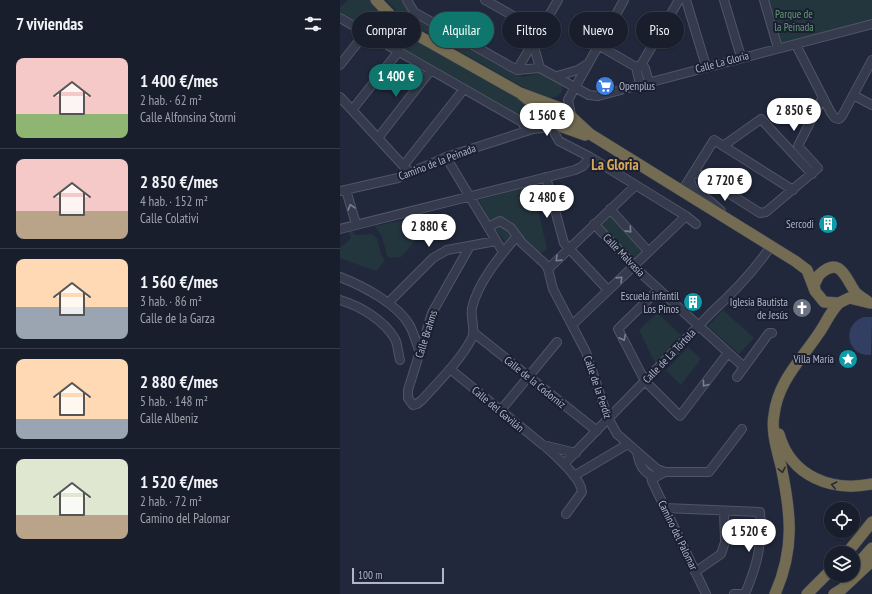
<!DOCTYPE html>
<html lang="es">
<head>
<meta charset="utf-8">
<style>
  body { margin:0; font-family:"PT Sans Narrow",sans-serif; background:#262b39; color:#f1f3f6; height:100vh; display:flex; flex-direction:column; font-size:15px; white-space:nowrap }
  * { box-sizing:border-box; margin:0 }
  p { font-size:13px; color:#9fa2aa }
  .icon { flex:none; width:22px; height:22px; fill:none; stroke:currentColor; stroke-width:2; stroke-linecap:round; stroke-linejoin:round }
  .map { position:relative; flex:1; overflow:hidden }
  .sheet { display:flex; flex-direction:column; background:#191e2d; width:340px }
  .sheet>* { flex:none }
  .banner { position:absolute; left:12px; top:12px; width:380px; height:36px; display:flex; gap:8px }
  .fabs { position:absolute; left:484px; top:502px; display:grid; gap:8px }
  .fabs a { display:grid; place-items:center; width:36px; height:36px; border-radius:50%; background:#191e2d; box-shadow:0 1px 3px #0004,0 0 0 1px #373c49; font-size:20px }
  .scale { position:absolute; left:12px; bottom:10px; width:92px; box-sizing:border-box; padding-left:4px; border:2px solid #b0b5c8; border-top:0; font-size:11px; line-height:14px; white-space:nowrap; color:#b0b5c8; -webkit-text-stroke:3px #1a2031; paint-order:stroke }
  .price { position:absolute; translate:-50% -34px; padding:0 9px; border-radius:14px; background:#fff; color:#222; font-size:13px; line-height:26px; filter:drop-shadow(0 1px 2px #0008) }
  .price::after { content:''; position:absolute; left:50%; top:24px; width:12px; height:9px; margin-left:-6px; background:inherit; clip-path:polygon(0 0,100% 0,50% 100%) }
  .price.active { background:#0f766e; color:#fff }
  ul { padding:0; list-style:none }
  li { display:flex; align-items:center; gap:12px; height:100px; padding:0 16px }
  li+li { border-top:1px solid #373c49 }
  li span { display:grid; place-items:center; flex:none; width:112px; height:80px; border-radius:8px; color:#555 }
  li>.icon { margin-inline-start:auto }
  span .icon { width:48px; height:48px; fill:#fffc; stroke-width:1 }
  li b { font-size:17px }
  h2 { display:flex; justify-content:space-between; align-items:center; height:48px; padding:0 16px; font-size:17px }
  .pill { padding:0 14px; border-radius:18px; background:#191e2d; box-shadow:0 1px 3px #0004,0 0 0 1px #373c49; font-size:14px; line-height:36px }
  .pill.active { background:#0f766e; color:#fff }
  main { display:flex; flex:1; min-height:0 }
  .map>svg:first-child { display:block }
  .green { fill:#23353d }
  .water { fill:#323e62 }
  .lines { fill:none; stroke-linecap:round; stroke-linejoin:round }
  .minor-casing { stroke:#505567; stroke-width:10 }
  .highway-casing { stroke:#3d4254; stroke-width:12 }
  .minor { stroke:#353b4c; stroke-width:8 }
  .highway { stroke:#736c52; stroke-width:11 }
  .oneway { stroke:#797e90 }
  .oneway2 { stroke:#272b36 }
  .labels { text-anchor:middle; dominant-baseline:central; stroke-width:4; stroke-linejoin:round; paint-order:stroke }
  .park-label { font-size:11px; fill:#669a7b; stroke:#1a2031 }
  .street-label { font-size:11px; fill:#b0b5c8; stroke:#1a2031 }
  .poi-label { font-size:11px; fill:#b0b5c8; stroke:#1a2031; text-anchor:end }
  .district-label { font-size:15px; font-weight:bold; fill:#d9a85a; stroke:#1a2031 }
</style>
</head>
<body>
<main>
<section class="sheet">
<h2>7 viviendas<svg class="icon" aria-label="filters" viewBox="0 0 24 24"><path d="M4 7h16M4 17h16"/><circle cx="9" cy="7" r="2"/><circle cx="15" cy="17" r="2"/></svg></h2>
<ul>
<li><span style="background:linear-gradient(#f6c9c9 70%,#8fb573 0)"><svg class="icon" aria-label="home" viewBox="0 0 24 24"><path d="M3 11l9-7 9 7M6 9v11h12V9"/></svg></span><div><b>1 400 €/mes</b><p>2 hab. · 62 m²</p><p>Calle Alfonsina Storni</p></div></li>
<li><span style="background:linear-gradient(#f6c9c9 65%,#b9a48a 0)"><svg class="icon" aria-label="home" viewBox="0 0 24 24"><path d="M3 11l9-7 9 7M6 9v11h12V9"/></svg></span><div><b>2 850 €/mes</b><p>4 hab. · 152 m²</p><p>Calle Colativi</p></div></li>
<li><span style="background:linear-gradient(#ffd9b3 60%,#9aa5b1 0)"><svg class="icon" aria-label="home" viewBox="0 0 24 24"><path d="M3 11l9-7 9 7M6 9v11h12V9"/></svg></span><div><b>1 560 €/mes</b><p>3 hab. · 86 m²</p><p>Calle de la Garza</p></div></li>
<li><span style="background:linear-gradient(#ffd9b3 75%,#9aa5b1 0)"><svg class="icon" aria-label="home" viewBox="0 0 24 24"><path d="M3 11l9-7 9 7M6 9v11h12V9"/></svg></span><div><b>2 880 €/mes</b><p>5 hab. · 148 m²</p><p>Calle Albeniz</p></div></li>
<li><span style="background:linear-gradient(#dfe7d0 70%,#b9a48a 0)"><svg class="icon" aria-label="home" viewBox="0 0 24 24"><path d="M3 11l9-7 9 7M6 9v11h12V9"/></svg></span><div><b>1 520 €/mes</b><p>2 hab. · 72 m²</p><p>Camino del Palomar</p></div></li>
</ul>
</section>
<div class="map">
<svg width="532" height="594" viewBox="0 0 532 594">
  <rect width="100%" height="100%" fill="#21283c"/>
  <path class="green" d="M8,0H30L49,22L65,33L177,96L200,114V118L191,124L0,15V7Z
    M46,0H64L65,3L155,62L183,77L201,73L221,84L222,86V92C216,100 206,98 197,95L82,30L63,17Z
    M427,0H532V20L440,45Z
    M192,186L207,248L204,252L199,253L180,236L173,224L165,218L149,220L139,200Z
    M270,216L305,252L295,261L260,225Z
    M80,217L85,235L76,240L61,257L51,258L47,256L42,237L35,226Z
    M161,226L168,230L172,236L166,243L155,229L156,227Z
    M12,230L15,235L32,234L37,238L41,254L45,260L36,271L0,258V248L11,238L8,231Z
    M383,310L414,338L399,354L368,326Z
    M317,313L341,335L315,363L299,330Z
    M348,347L361,359L341,385L326,370Z"/>
  <path class="water" d="M524,317H532L531,355C506,357 501,324 524,317Z"/>
  <g class="lines">
    <defs>
      <path id="minor" d="M67,0L74,12L177,70L200,68L249,95L258,96L532,24
        M145,0L200,31
        M346,0L366,66
        M384,0L401,57
        M424,0L438,48
        M0,18L182,122L187,131
        M193,43L200,68
        M258,45L296,67L301,65
        M456,45L491,113L495,118L499,119L502,116L532,60
        M0,65L26,32
        M296,67L300,84
        M177,70L218,0
        M217,76L238,70L246,65
        M309,82L305,68L301,65L339,0
        M513,95L532,105
        M0,97L70,173
        M12,110L59,51
        M231,115L228,100L284,0
        M216,124L215,134L219,141L250,157L346,216L356,224
        M38,138L91,70
        M383,146L421,119L472,174
        M106,157L163,252
        M64,165L124,89
        M355,172L420,213L426,212L478,168L458,146L483,97
        M206,177L224,243L268,290
        M350,180L353,189L370,201L381,211
        M6,190L16,224
        M0,191L58,178L106,157L193,129L220,126
        M342,191L374,140L453,190
        M270,209L308,251
        M254,224L303,275L404,367
        M148,227L160,221L171,228L182,243L205,264L208,269L213,289L246,352L268,418L277,434L317,469L325,472H369L402,429
        M0,229L235,170L243,166L250,157
        M130,246L92,313L68,390V398L73,405L77,404L82,400C99,381 120,361 132,338C136,329 130,318 132,308C138,282 160,256 177,236
        M208,269L295,186
        M0,277C23,286 58,304 70,326C74,334 77,344 80,353
        M318,290L278,329L305,381L340,416L388,353
        M0,300C20,306 44,320 55,339C58,345 58,353 60,360
        M48,303L93,258L107,250L156,241
        M232,325L346,216
        M134,333L257,431
        M110,369L203,445L236,453
        M397,377L429,333H432
        M161,410L217,342
        M207,448C218,458 241,478 242,492L226,514
        M297,452C299,464 303,474 316,477L325,472
        M224,464L373,311C395,291 414,271 431,246
        M234,476L288,444
        M311,476L312,481L366,594
        M325,508L420,512C423,544 417,565 405,594
        M355,572L381,554L385,542L384,511
        M394,594H402"/>
      <path id="highway" d="M36,0L56,21L77,35L180,93L220,126L245,135
        M180,93L223,109L250,134L455,261L467,270L475,291L484,302L499,303L509,298L530,303
        M475,289L474,285L479,275C501,254 506,280 516,293C519,296 523,298 527,301
        M439,434C451,477 492,492 532,484
        M507,553L532,522
        M513,569L532,548
        M435,594C455,549 451,513 441,466C437,450 431,431 434,415C438,381 461,360 479,333C486,323 490,312 499,303
        M467,594L491,570
        M494,594L502,589L532,561"/>
    </defs>
    <use href="#minor" class="minor-casing"/>
    <use href="#highway" class="highway-casing"/>
    <use href="#minor" class="minor"/>
    <use href="#highway" class="highway"/>
  </g>
  <defs><path id="oneway-chevron" d="M-2-3.5L2.5 0L-2 3.5" fill="none" stroke-width="1.6" stroke-linecap="round" stroke-linejoin="round"/></defs>
  <g class="oneway">
    <use href="#oneway-chevron" transform="translate(11 207) rotate(-106)"/>
    <use href="#oneway-chevron" transform="translate(289 230) rotate(48)"/>
    <use href="#oneway-chevron" transform="translate(218 259) rotate(136)"/>
    <use href="#oneway-chevron" transform="translate(280 279) rotate(-44)"/>
    <use href="#oneway-chevron" transform="translate(283 338) rotate(63)"/>
    <use href="#oneway-chevron" transform="translate(365 384) rotate(127)"/>
  </g>
  <g class="oneway2">
    <use href="#oneway-chevron" transform="translate(442 470) rotate(78)"/>
    <use href="#oneway-chevron" transform="translate(494 485) rotate(-167)"/>
  </g>
  <defs>
    <symbol id="supermarket-disc" viewBox="-11 -11 22 22"><circle r="9.5" fill="#3f7fe0" stroke="#1a2031"/><path d="M-6-5.5h2.5l.6 2H6L4.5 2H-2.5L-4.4-4H-6ZM-1.5 3.2a1.3 1.3 0 1 0 .1 0ZM3 3.2a1.3 1.3 0 1 0 .1 0Z" fill="#fff"/></symbol>
    <symbol id="building-disc" viewBox="-11 -11 22 22"><circle r="9.5" fill="#0f9aa8" stroke="#1a2031"/><path d="M-4-6H4V6H1V3H-1V6H-4ZM-2.5-4.3h1.7v1.8h-1.7ZM.8-4.3h1.7v1.8H.8ZM-2.5-1h1.7V.8h-1.7ZM.8-1h1.7V.8H.8Z" fill="#fff"/></symbol>
    <symbol id="church-disc" viewBox="-11 -11 22 22"><circle r="9.5" fill="#6b7280" stroke="#1a2031"/><path d="M-1.2-6h2.4v3.5h3.3v2.4h-3.3V6h-2.4V-.1h-3.3v-2.4h3.3Z" fill="#fff"/></symbol>
    <symbol id="sight-disc" viewBox="-11 -11 22 22"><circle r="9.5" fill="#0f9aa8" stroke="#1a2031"/><path d="M0-6L1.8-2.2L6-1.7L2.9 1.2L3.7 5.4L0 3.3L-3.7 5.4L-2.9 1.2L-6-1.7L-1.8-2.2Z" fill="#fff"/></symbol>
  </defs>
  <g fill-rule="evenodd">
    <use href="#supermarket-disc" x="254" y="75" width="22" height="22"/>
    <use href="#building-disc" x="477" y="213" width="22" height="22"/>
    <use href="#building-disc" x="342" y="291" width="22" height="22"/>
    <use href="#church-disc" x="451" y="297" width="22" height="22"/>
    <use href="#sight-disc" x="497" y="348" width="22" height="22"/>
  </g>
  <g class="labels">
    <g class="park-label">
      <text x="454" y="14">Parque de<tspan x="454" dy="13">la Peinada</tspan></text>
    </g>
    <g class="street-label">
      <text transform="translate(382 62) rotate(-15)">Calle La Gloria</text>
      <text transform="translate(97 162) rotate(-21)">Camino de la Peinada</text>
      <text transform="translate(284 255) rotate(46)">Calle Malvasía</text>
      <text transform="translate(86 334) rotate(-72)">Calle Brahms</text>
      <text transform="translate(329 356) rotate(-46)">Calle de La Tórtola</text>
      <text transform="translate(195 382) rotate(39)">Calle de la Codorniz</text>
      <text transform="translate(258 387) rotate(71)">Calle de la Perdiz</text>
      <text transform="translate(158 409) rotate(40)">Calle del Gavilán</text>
      <text transform="translate(338 535) rotate(64)">Camino del Palomar</text>
    </g>
    <g class="poi-label">
      <text x="279" y="86" text-anchor="start">Openplus</text>
      <text x="474" y="224">Sercodi</text>
      <text x="339" y="296">Escuela infantil<tspan x="339" dy="13">Los Pinos</tspan></text>
      <text x="448" y="302">Iglesia Bautista<tspan x="448" dy="13">de Jesús</tspan></text>
      <text x="494" y="359">Villa María</text>
    </g>
    <g class="district-label">
      <text x="275" y="164">La Gloria</text>
    </g>
  </g>
</svg>
<div class="fabs">
<a><svg class="icon" aria-label="locate" viewBox="0 0 24 24"><circle cx="12" cy="12" r="6"/><path d="M12 2v4M12 18v4M2 12h4M18 12h4"/></svg></a>
<a><svg class="icon" aria-label="layers" viewBox="0 0 24 24"><path d="M12 4l9 5-9 5-9-5zM3 14l9 5 9-5"/></svg></a>
</div>
<div class="scale">100 m</div>
<b class="price active" style="left:56px;top:98px">1 400 €</b>
<b class="price" style="left:454px;top:132px">2 850 €</b>
<b class="price" style="left:207px;top:137px">1 560 €</b>
<b class="price" style="left:385px;top:202px">2 720 €</b>
<b class="price" style="left:207px;top:219px">2 480 €</b>
<b class="price" style="left:89px;top:248px">2 880 €</b>
<b class="price" style="left:409px;top:553px">1 520 €</b>
<div class="banner">
<a class="pill">Comprar</a>
<a class="pill active">Alquilar</a>
<a class="pill">Filtros</a>
<a class="pill">Nuevo</a>
<a class="pill">Piso</a>
</div>
</div>
</main>
</body>
</html>
